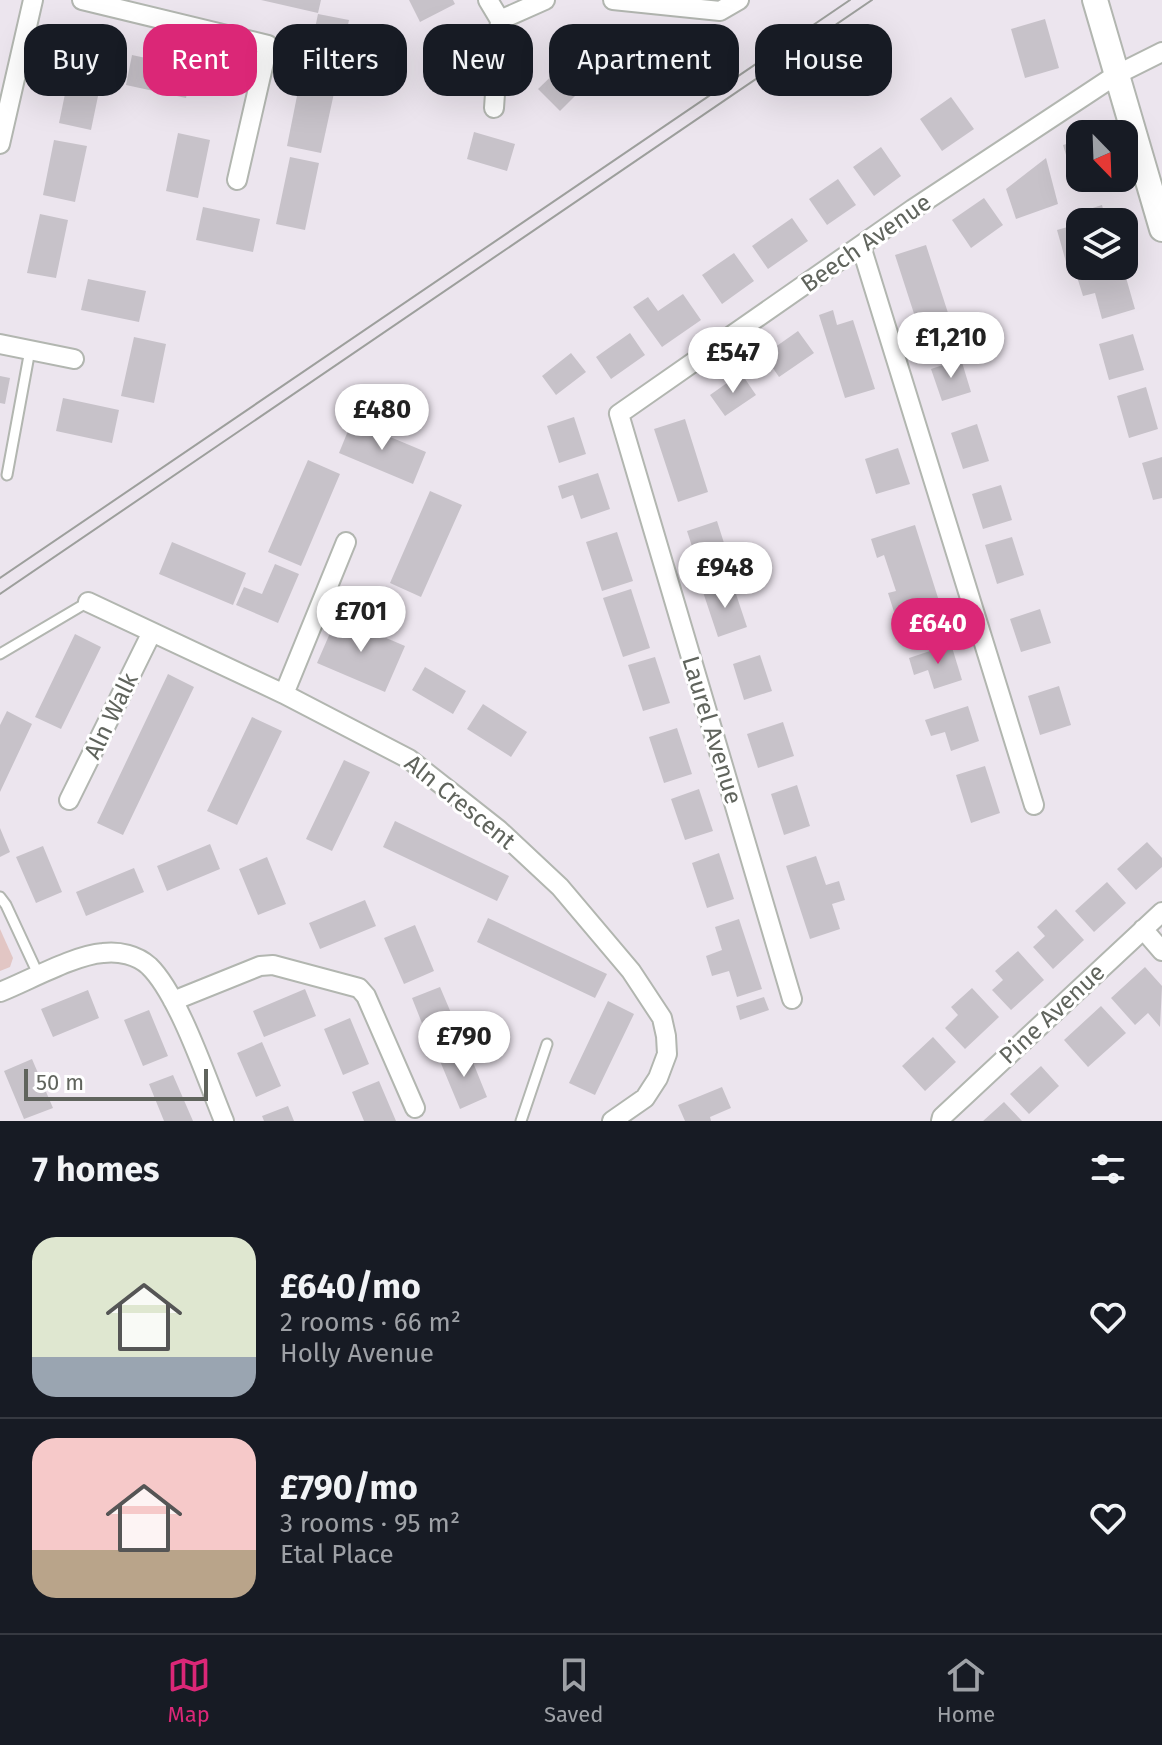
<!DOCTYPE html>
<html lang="en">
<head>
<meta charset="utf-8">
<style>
  body { margin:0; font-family:"Fira Sans",sans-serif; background:#20242c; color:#f1f3f6; height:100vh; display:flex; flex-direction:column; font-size:30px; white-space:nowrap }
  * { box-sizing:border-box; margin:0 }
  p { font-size:26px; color:#9ea1a6 }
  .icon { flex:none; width:44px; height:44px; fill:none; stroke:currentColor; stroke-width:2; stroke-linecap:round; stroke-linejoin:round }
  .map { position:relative; height:1121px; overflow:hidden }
  .drawer { display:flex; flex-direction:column; background:#171b24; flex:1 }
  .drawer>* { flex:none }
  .top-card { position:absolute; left:24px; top:24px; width:1114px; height:72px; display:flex; gap:16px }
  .needle { width:52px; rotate:157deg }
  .controls { position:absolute; left:1066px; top:120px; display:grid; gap:16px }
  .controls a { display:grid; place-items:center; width:72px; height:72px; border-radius:16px; background:#171b24; box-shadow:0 8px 32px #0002; font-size:40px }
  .scale { position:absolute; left:24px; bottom:20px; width:184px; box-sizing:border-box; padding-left:8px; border:4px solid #60645d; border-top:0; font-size:22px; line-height:28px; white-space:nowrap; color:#60645d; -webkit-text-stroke:6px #fff; paint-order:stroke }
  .price { position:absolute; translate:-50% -68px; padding:0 18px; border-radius:28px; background:#fff; color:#222; font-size:26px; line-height:52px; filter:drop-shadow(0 2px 4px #0008) }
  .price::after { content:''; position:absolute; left:50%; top:48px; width:24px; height:18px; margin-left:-12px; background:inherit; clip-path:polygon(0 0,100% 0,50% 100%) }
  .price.on { background:#db2777; color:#fff }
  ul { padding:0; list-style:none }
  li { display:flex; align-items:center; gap:24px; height:200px; padding:0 32px }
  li+li { border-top:2px solid #363941 }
  li span { display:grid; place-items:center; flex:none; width:224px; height:160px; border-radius:24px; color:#555 }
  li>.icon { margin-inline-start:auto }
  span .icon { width:96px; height:96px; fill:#fffc; stroke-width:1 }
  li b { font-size:34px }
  h2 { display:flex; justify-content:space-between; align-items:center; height:96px; padding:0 32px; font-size:34px }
  .pill { padding:0 28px; border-radius:24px; background:#171b24; box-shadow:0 8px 32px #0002; font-size:28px; line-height:72px }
  .pill.on { background:#db2777; color:#fff }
  .tab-bar { display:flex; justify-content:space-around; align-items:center; height:112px; border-top:2px solid #363941; background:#171b24; font-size:22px; color:#9ea1a6 }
  .tab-bar a { display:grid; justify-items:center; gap:4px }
  .tab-bar .on { color:#db2777 }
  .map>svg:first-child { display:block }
  .green { fill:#e2c6c4 }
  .building { fill:#c7c2c9 }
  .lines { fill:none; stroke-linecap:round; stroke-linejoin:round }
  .service-casing { stroke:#b2b6b0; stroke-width:13 }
  .minor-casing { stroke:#b2b6b0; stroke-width:22 }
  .tertiary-casing { stroke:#b2b6b0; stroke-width:28 }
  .service { stroke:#fff; stroke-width:9 }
  .minor { stroke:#fff; stroke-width:18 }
  .tertiary { stroke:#fff; stroke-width:24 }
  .tram { stroke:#9d9f9c; stroke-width:2 }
  .labels { text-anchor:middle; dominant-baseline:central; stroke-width:6; stroke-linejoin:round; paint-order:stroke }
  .street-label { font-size:24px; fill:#60645d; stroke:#fff }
</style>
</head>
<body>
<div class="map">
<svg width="1162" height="1121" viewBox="0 0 1162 1121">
  <rect width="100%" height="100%" fill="#ece5ee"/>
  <path class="green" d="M0,929L13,958L10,967L0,971Z"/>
  <path class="building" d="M261,0H321L318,13Z
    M409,0H453L455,4L420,22Z
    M318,14L349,20L336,82L305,76Z
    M1045,19L1059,68L1025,78L1011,29Z
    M651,37L656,69L613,75L609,43Z
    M470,52V91L432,92V53Z
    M132,55L192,68L186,98L126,85Z
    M72,60L104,67L91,130L59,123Z
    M568,60L589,82L560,111L538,89Z
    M299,86L334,93L321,153L287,146Z
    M951,97L974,129L942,151L920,119Z
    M474,132L515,144L507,171L467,159Z
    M178,133L210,140L198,198L166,191Z
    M54,140L87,146L75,202L43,195Z
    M1080,140V178H1108L1109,181L1077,191L1063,145Z
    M881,147L901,176L874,196L853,167Z
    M290,157L319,163L305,230L276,224Z
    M1046,158L1058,204L1016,219L1006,189Z
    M838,179L856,205L827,225L809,199Z
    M984,198L1003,225L971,248L952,220Z
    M1102,205L1106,222H1080V258L1066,262L1057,230L1071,226L1068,216Z
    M203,207L260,219L253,252L196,240Z
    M40,214L68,220L56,278L27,273Z
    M792,218L808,241L768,269L752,246Z
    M926,245L949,316L918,326L895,255Z
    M734,253L754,281L722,304L702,275Z
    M1123,267L1135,309L1102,319L1095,293L1083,296L1078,280Z
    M88,279L146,291L139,322L81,310Z
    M683,294L701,320L662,347L633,307L648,297L658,311Z
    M833,310L837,325L853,320L875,389L845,398L819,315Z
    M798,331L814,353L779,377L764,355Z
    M630,333L645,355L611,379L596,357Z
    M1133,334L1144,370L1109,380L1099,344Z
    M134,337L166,344L154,403L121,396Z
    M571,353L586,372L556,395L542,376Z
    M961,359L971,392L942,401L931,369Z
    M741,373L756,395L725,416L710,395Z
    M0,376L10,378L5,404L0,403Z
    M1146,387L1158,429L1129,438L1117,396Z
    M63,398L119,410L112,443L56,431Z
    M574,417L586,454L559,463L547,426Z
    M685,419L708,492L678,502L654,429Z
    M352,421L426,452L413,484L339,453Z
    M977,424L989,461L963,469L951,433Z
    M898,448L910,484L876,494L865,459Z
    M1162,457V498L1153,500L1142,463Z
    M308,460L340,474L301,566L268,552Z
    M598,473L610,509L581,519L573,495L562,499L558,486Z
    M1001,485L1012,520L983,529L972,494Z
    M430,491L462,505L421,597L390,583Z
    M717,521L731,565L701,574L687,531Z
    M915,525L939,601L895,615L888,593L896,591L884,555L877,558L871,539Z
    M617,532L633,581L602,591L586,542Z
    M1012,537L1024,575L997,584L985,545Z
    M172,542L246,573L233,605L159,574Z
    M275,564L299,574L278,623L236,605L244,587L262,594Z
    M732,582L747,627L718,637L703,592Z
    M631,589L650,648L623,657L603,598Z
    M1040,609L1051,643L1021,652L1010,619Z
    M337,617L405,646L385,692L317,663Z
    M75,634L101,647L61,729L35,717Z
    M951,644L962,680L934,689L928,670L914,675L909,658Z
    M760,655L772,691L744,700L733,664Z
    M655,657L670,703L643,711L628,665Z
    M425,667L466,691L453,714L412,690Z
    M168,674L194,687L123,835L97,823Z
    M1059,686L1071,725L1040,735L1028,696Z
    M483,704L527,732L511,757L467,729Z
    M968,706L979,741L951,751L945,732L931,736L925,720Z
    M7,711L32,724L0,792V725Z
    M252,717L282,731L237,825L207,811Z
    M783,722L794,756L758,768L747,734Z
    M677,728L692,774L664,783L649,737Z
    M344,760L370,772L332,851L306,839Z
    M985,766L1000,813L971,823L956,775Z
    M797,785L810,826L784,835L771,794Z
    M699,789L713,831L685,840L671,799Z
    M395,821L509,876L497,901L383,847Z
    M0,828L10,852L0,857Z
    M1147,842L1162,858V867L1136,890L1117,869Z
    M210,844L220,869L167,891L157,866Z
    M43,846L62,892L36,903L16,857Z
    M719,853L734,899L707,908L692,863Z
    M816,856L826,885L839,881L845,900L832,904L840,929L810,939L786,866Z
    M267,857L286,904L258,915L239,869Z
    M134,868L144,892L86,916L76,892Z
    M1107,882L1126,903L1094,932L1075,911Z
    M365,900L376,926L320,949L309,923Z
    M1056,909L1084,940L1053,969L1033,947L1045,936L1037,927Z
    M488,918L607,974L595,998L477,942Z
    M739,919L762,989L737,997L729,971L712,976L706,956L722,950L715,927Z
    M415,925L434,971L404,984L384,938Z
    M1018,951L1044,980L1011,1010L992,990L1003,980L995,971Z
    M1145,967L1162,986L1160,1027L1148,1013L1135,1025L1111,998Z
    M440,987L460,1034L431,1046L412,998Z
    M972,988L999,1017L965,1049L945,1028L958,1015L951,1007Z
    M305,989L316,1016L264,1037L253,1011Z
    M88,990L99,1018L53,1037L41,1009Z
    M764,997L769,1010L740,1020L736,1006Z
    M608,1001L634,1014L595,1095L569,1083Z
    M1101,1006L1126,1033L1088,1067L1064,1040Z
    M149,1010L168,1056L143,1066L124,1020Z
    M350,1018L369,1064L343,1075L324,1029Z
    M933,1037L956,1062L925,1091L902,1066Z
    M262,1042L281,1086L256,1097L237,1053Z
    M468,1050L487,1097L460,1109L440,1061Z
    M32,1059L53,1108L24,1119L4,1071Z
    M1041,1066L1059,1086L1029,1114L1010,1094Z
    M173,1075L193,1121H164L149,1084Z
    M379,1081L396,1121H364L352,1092Z
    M722,1087L731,1108L710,1117L711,1121H685L678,1105Z
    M1004,1102L1022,1121H983Z
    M288,1106L294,1121H264L262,1116Z"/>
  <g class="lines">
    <defs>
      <path id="service" d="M7,475L30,350
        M0,654L88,602
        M0,897L6,905L39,976
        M521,1121L547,1044"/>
      <path id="minor" d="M82,0L268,45L237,180
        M488,0L500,20L494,108
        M613,0L720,11L739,0
        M500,20L545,0
        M0,144L33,0
        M861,246L1034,805
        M0,344L74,359
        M88,602L284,694L409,759L499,830L560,887L631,971L662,1018L666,1036L667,1054L658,1078L645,1098L612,1121
        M284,694L346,542
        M69,800L152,632
        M1143,929L1162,951
        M0,992C28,981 74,955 103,953C119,951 137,955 149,966C179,995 207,1080 224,1121
        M792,999L619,414L913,209L1116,75L1162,52
        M173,1001L260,966L273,965L359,988L366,996L415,1108
        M941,1121L942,1117L1162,912"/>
      <path id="tertiary" d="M1095,0L1162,229"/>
    </defs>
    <use href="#service" class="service-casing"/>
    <use href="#minor" class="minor-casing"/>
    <use href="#tertiary" class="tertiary-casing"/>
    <use href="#service" class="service"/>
    <use href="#minor" class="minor"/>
    <use href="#tertiary" class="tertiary"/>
    <path class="tram" d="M0,578L850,0
      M0,594L872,0"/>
  </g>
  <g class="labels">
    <g class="street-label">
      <text transform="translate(866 243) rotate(-35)">Beech Avenue</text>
      <text transform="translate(111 716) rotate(-64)">Aln Walk</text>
      <text transform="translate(712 730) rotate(73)">Laurel Avenue</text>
      <text transform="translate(460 802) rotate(39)">Aln Crescent</text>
      <text transform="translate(1052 1014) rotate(-43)">Pine Avenue</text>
    </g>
  </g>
</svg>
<div class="controls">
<a><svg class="needle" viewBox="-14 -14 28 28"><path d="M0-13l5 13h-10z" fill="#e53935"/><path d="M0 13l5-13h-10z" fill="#9ea1a6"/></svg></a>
<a><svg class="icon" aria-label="layers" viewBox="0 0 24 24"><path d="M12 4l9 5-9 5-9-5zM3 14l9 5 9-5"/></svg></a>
</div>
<div class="scale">50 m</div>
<b class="price" style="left:951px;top:380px">£1,210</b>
<b class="price" style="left:733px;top:395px">£547</b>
<b class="price" style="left:382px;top:452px">£480</b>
<b class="price" style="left:725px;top:610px">£948</b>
<b class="price" style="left:361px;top:654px">£701</b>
<b class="price on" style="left:938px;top:666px">£640</b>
<b class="price" style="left:464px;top:1079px">£790</b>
<div class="top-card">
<a class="pill">Buy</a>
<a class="pill on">Rent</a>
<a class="pill">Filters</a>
<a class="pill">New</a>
<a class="pill">Apartment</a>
<a class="pill">House</a>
</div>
</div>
<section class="drawer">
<h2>7 homes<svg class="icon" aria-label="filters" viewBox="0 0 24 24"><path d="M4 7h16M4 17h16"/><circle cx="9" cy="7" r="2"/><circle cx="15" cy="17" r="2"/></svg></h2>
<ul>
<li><span style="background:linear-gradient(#dfe7d0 75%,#9aa5b1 0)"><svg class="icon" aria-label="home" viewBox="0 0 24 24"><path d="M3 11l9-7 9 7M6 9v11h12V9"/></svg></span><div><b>£640/mo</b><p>2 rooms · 66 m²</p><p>Holly Avenue</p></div><svg class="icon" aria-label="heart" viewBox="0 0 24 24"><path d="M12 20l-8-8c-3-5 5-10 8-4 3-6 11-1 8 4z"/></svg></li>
<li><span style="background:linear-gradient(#f6c9c9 70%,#b9a48a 0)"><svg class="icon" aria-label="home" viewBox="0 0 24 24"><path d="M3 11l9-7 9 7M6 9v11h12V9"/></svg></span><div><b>£790/mo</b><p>3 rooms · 95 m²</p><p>Etal Place</p></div><svg class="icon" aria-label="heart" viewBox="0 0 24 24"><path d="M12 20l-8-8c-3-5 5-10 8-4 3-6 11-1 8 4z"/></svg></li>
</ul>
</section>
<nav class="tab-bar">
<a class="on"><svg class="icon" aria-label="map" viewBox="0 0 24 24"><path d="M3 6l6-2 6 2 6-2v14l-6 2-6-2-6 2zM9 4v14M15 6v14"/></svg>Map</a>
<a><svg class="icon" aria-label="saved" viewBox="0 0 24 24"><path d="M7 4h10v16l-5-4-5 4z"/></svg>Saved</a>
<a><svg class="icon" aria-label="home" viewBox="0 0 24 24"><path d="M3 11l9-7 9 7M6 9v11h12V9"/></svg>Home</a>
</nav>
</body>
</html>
